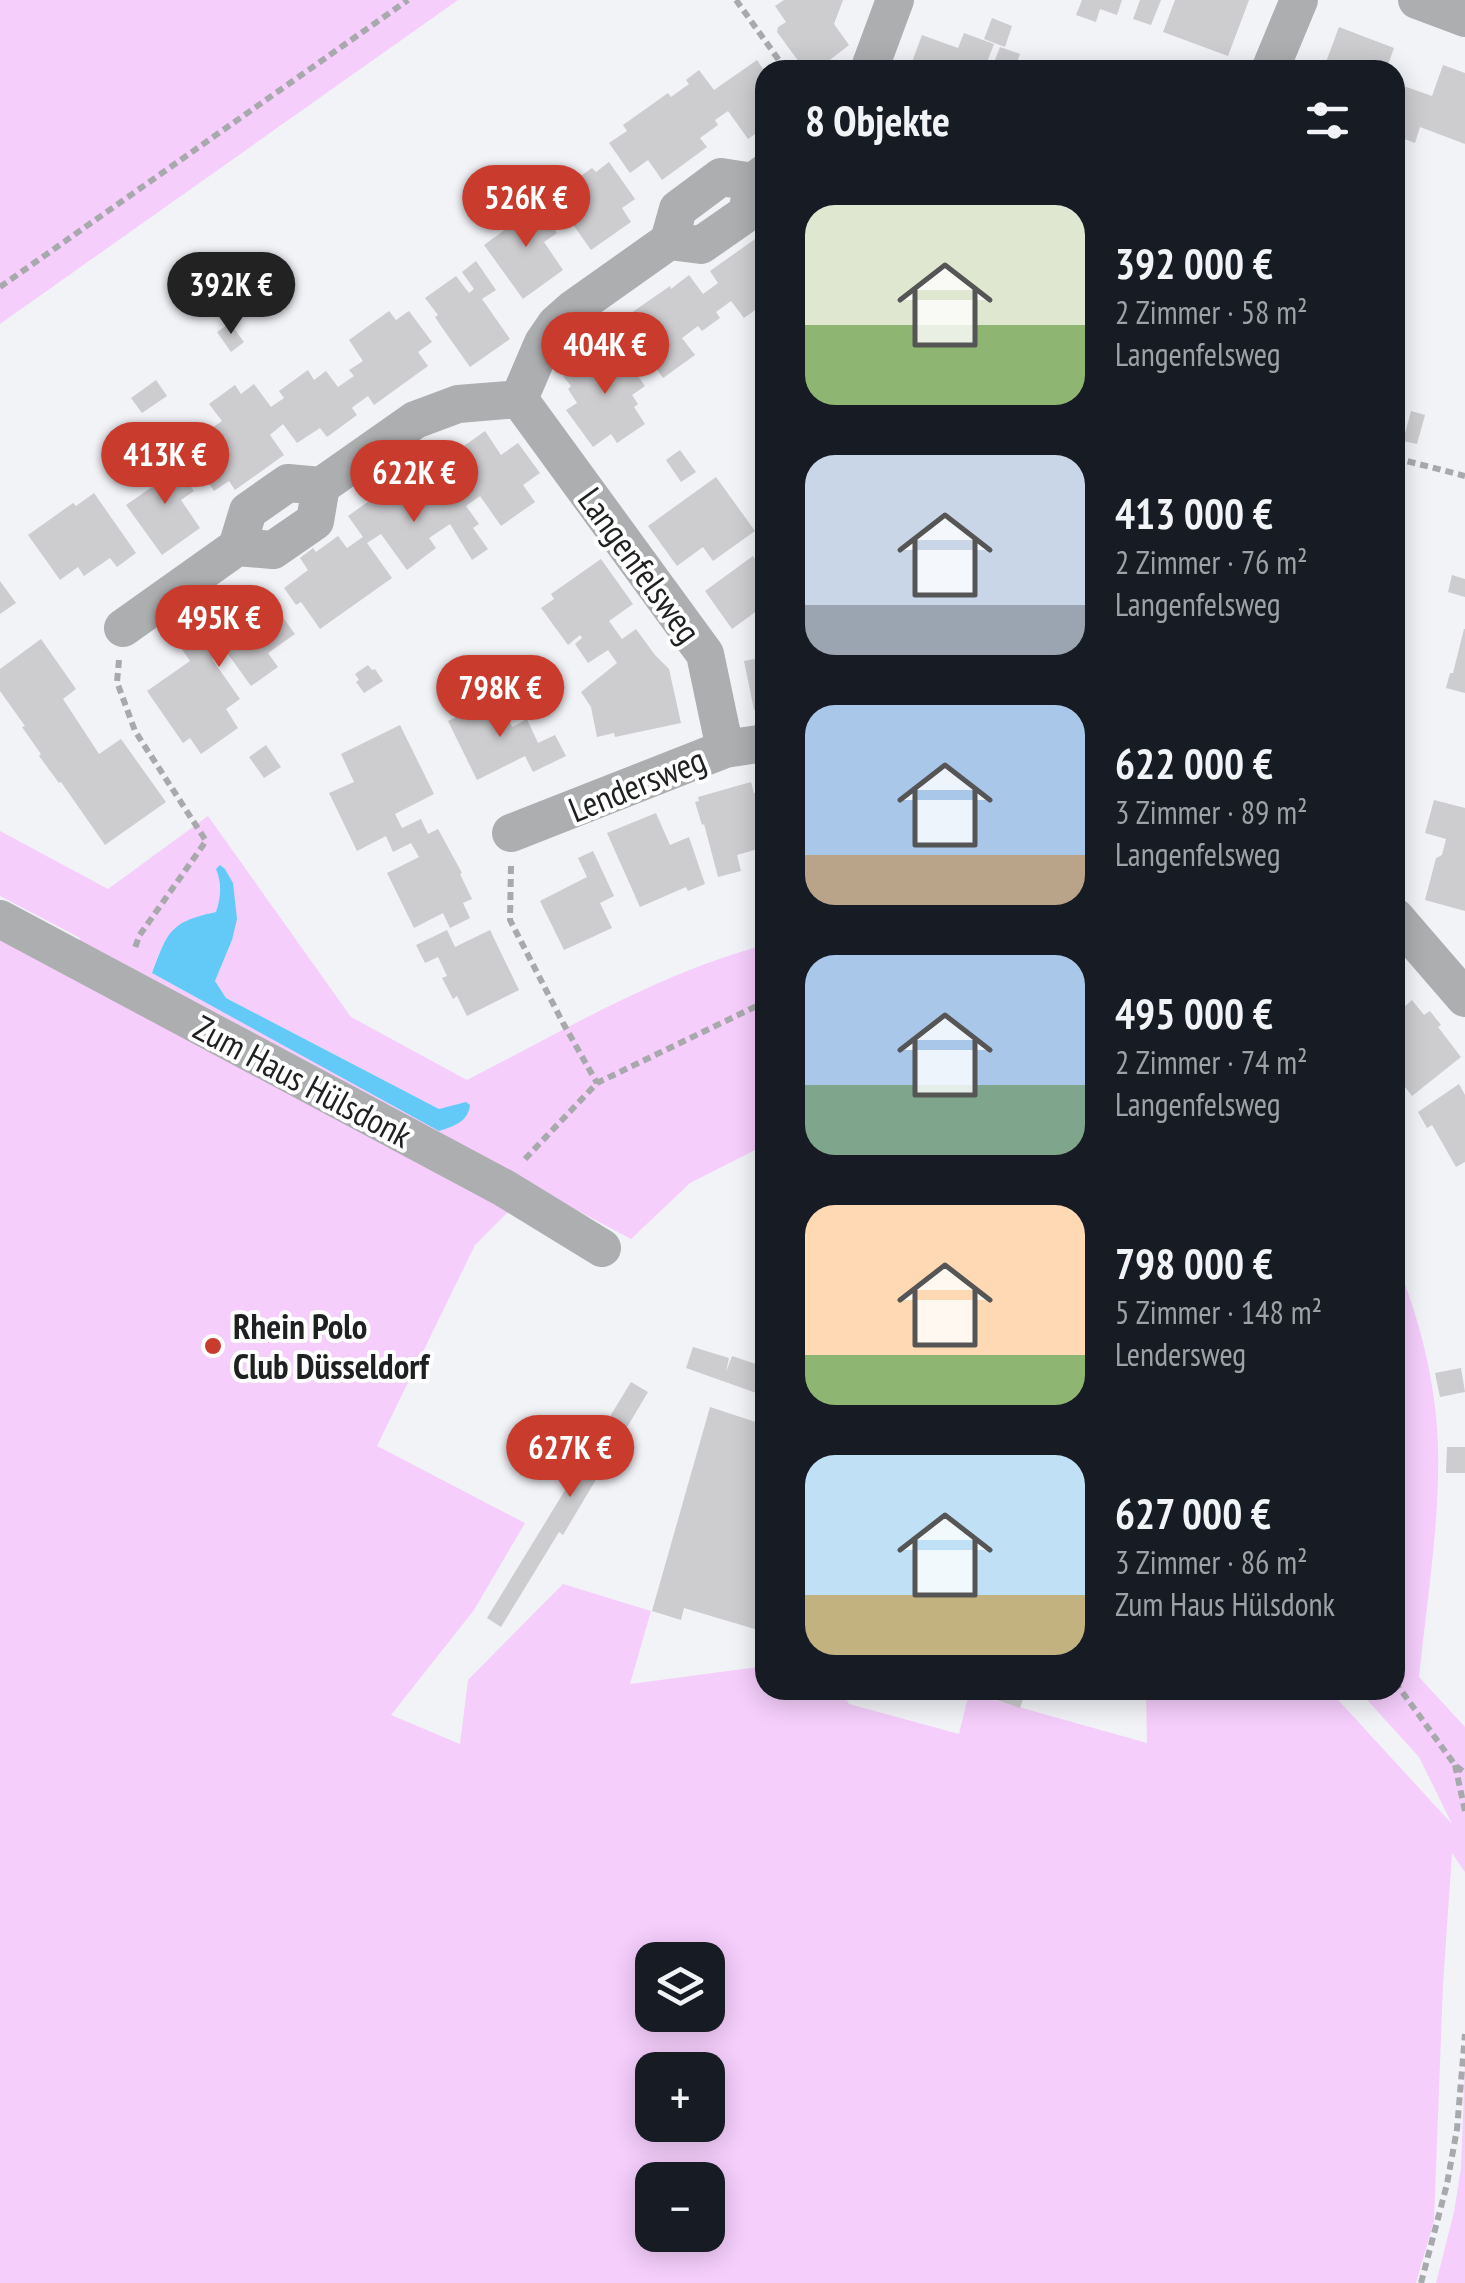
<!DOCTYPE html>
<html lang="de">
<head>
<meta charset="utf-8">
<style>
  body { margin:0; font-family:"PT Sans Narrow",sans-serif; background:#20242c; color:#f1f3f6; height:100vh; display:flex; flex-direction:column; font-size:38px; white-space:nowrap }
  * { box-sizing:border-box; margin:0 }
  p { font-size:32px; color:#9ea1a6 }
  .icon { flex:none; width:55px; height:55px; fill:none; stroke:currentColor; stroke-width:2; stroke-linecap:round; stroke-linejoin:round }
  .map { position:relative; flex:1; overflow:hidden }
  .side { position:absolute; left:755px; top:60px; width:650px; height:1640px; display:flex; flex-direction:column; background:#171b24; border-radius:30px; box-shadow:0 5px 25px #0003 }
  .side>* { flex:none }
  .fabs { position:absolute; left:635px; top:1942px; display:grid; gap:20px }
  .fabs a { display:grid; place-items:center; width:90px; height:90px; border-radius:20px; background:#171b24; box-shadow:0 5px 25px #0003; font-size:50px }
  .price { position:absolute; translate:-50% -85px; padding:0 22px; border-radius:35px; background:#c93c2d; color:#fff; font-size:32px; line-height:65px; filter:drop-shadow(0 2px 5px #0008) }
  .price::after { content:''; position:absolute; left:50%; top:60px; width:30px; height:22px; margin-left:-15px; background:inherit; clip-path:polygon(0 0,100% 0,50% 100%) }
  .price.selected { background:#222; color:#fff }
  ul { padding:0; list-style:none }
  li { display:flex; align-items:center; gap:30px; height:250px; padding:0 50px }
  li span { display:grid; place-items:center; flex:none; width:280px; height:200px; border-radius:30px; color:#555 }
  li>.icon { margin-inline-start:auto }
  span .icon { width:120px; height:120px; fill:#fffc; stroke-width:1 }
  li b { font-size:42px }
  h2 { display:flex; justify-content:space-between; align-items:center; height:120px; padding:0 50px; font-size:42px }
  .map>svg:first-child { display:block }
  .green { fill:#f5cefc; fill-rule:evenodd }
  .water { fill:#63caf8 }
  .building { fill:#cdcccf }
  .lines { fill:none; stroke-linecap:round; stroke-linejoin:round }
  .path { stroke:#a8a9ac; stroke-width:6; stroke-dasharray:8 5; stroke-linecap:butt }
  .street { stroke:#acaeaf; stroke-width:38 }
  .poi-dot { fill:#c93c2d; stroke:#fff; stroke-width:4 }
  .labels { text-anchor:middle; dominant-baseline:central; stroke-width:8; stroke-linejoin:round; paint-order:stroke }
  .street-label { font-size:35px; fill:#1f2021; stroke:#fff }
  .poi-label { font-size:35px; font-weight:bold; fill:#1f2021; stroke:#fff; text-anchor:start }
</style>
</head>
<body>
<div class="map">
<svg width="1465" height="2283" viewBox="0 0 1465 2283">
  <rect width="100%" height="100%" fill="#f2f3f7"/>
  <path class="green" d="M0,0H458L0,324Z
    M208,816L351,1017L467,1080C563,1031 661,972 765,945V1145L690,1183L631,1239L78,945L80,938L0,896V831L108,889ZM219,877L232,940L215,981L226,998L439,1109L453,1107L460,1103L439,1130L152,973C163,936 176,920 216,912L221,899Z
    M0,936L510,1210L475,1245L377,1446L525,1523L474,1610L391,1715L460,1744L468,1680L563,1584L651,1611L630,1684L765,1666V1690H841L849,1704L959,1734L969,1693L1147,1743L1146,1690H1329L1452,1824L1419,1757L1358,1690H1395V1258C1419,1317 1436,1381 1438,1446C1440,1522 1427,1600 1419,1677L1465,1727V1872L1452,1853L1443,1985L1434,2221L1416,2283H0ZM652,1960H708V2015H652ZM652,2070H708V2125H652ZM652,2180H708V2235H652Z
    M1465,2062V2283H1436L1454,2212L1461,2168Z"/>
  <path class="water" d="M220,865L225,869L233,883L237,919L232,940L215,981L226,998L439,1109L466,1102L470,1105C468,1122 454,1126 439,1131L152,973C168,931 170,922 216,912C221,898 222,883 216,869Z"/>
  <path class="building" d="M784,0H843L834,24L849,45L826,63L814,70H805L777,32L778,27L786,22L775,6Z
    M1082,0H1122L1117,15L1100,9L1096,22L1076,15Z
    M1140,0H1161L1151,25L1133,19Z
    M1175,0H1249L1228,56L1163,32Z
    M992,18L1012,26L1005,47L984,39Z
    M1339,27L1394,48L1386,70H1323Z
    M964,33L994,44L987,62L981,60L977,70H909L922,35L958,48Z
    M1000,47L1020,54L1014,70H991Z
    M757,60L765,72V127L748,139L728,111L715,120L718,125L700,138L707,147L662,180L648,160L630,173L609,143L627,131L623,125L668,93L671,97L689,84L686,80L699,70L714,90Z
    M1443,65L1465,73V144L1420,127L1415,143L1399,137L1395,148V83L1432,96Z
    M609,162L635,199L622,208L631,222L591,250L553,196L592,168L596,172Z
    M529,193L557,233L544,242L563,270L523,299L484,245L525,215L516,202Z
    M765,232V303L744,318L731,301L716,312L720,318L702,331L698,326L682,338L695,355L663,378L621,320L670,286L671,289L689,275L703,294L718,283L710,271Z
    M476,261L496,290L482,299L510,339L470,367L443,329L435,317L438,315L425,298L456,276L469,293L474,289L462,272Z
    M389,311L396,320L409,311L432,342L418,352L428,366L374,405L368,396L354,406L352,408L357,415L327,437L320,428L297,443L283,424L270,435L284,455L235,490L229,481L214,491L184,448L222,421L209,404L235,385L241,394L254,384L271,407L284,398L279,391L308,370L314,380L326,371L338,387L354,376L349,370L363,361L349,340Z
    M230,323L244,342L231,352L217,332Z
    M616,345L645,386L632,395L638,404L634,407L645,424L617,443L611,434L593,447L566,410L577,403L568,389L571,386L563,376L600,350L602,354Z
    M156,380L167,396L142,413L131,398Z
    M1411,411L1425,415L1417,444L1403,441Z
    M485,431L501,455L518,443L540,473L523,485L535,502L501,526L480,496L466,506L479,524L473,528L488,549L472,560L450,524L429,538L436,548L407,570L381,534L367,543L392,578L320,629L301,602L296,605L284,588L308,570L300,558L313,548L316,552L338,536L347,548L363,537L348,516L414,469L436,500L453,487L437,465Z
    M165,450L194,491L181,500L200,528L162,555L126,505L165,478L152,460Z
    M680,450L696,472L681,482L666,460Z
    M716,477L755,531L713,561L703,547L677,566L648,526Z
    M94,493L136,553L117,567L110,558L84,576L78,567L60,580L28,535L73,503L76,506Z
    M753,556L758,563L765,558V605L732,629L705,591Z
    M601,559L633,604L609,621L622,639L636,629L655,655L669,669L681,723L615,737L614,733L597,737L591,707L581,692L617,663L608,650L588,663L575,644L582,638L580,635L568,645L541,608L554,599L551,594Z
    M1452,575L1465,579V597L1448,592Z
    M0,581L16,603L0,614Z
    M242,590L261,618L276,608L295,634L268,653L278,667L251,686L225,650L212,659L240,699L226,709L238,728L201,754L190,738L183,743L147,691L190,661L181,648L196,637L189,627Z
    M1464,629H1465V693L1446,688L1450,673H1453Z
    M41,639L76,689L63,699L99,754L121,739L166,802L105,845L61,782L59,783L39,756L41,754L22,727L25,726L0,691V669Z
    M765,657V708L754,710L744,661Z
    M368,665L372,670L375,669L383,681L364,693L356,682L359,680L355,674Z
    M497,696L512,727L527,719L538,743L555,735L566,756L533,772L525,756L477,780L448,721L471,710L470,708Z
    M400,725L434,794L395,814L402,828L421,819L428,834L438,829L462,873L460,874L472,899L463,903L470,918L450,928L443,913L414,928L387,873L419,857L411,843L393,852L386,836L357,851L329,793L354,782L341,754Z
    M266,745L281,767L264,778L249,757Z
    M751,782L754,793L765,791V847L737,855L741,871L718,877L704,824L702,825L695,802L699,801L698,797Z
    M1434,800L1465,808V911L1425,900L1436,858L1442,855L1446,839L1425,833Z
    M656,813L670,845L689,837L705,884L688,891L686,887L640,907L607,833Z
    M593,851L614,896L600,903L612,928L564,950L540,901L587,877L578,858Z
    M447,930L455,947L490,930L519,990L467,1016L457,996L453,999L442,978L447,976L438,957L425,963L416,945Z
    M1412,1000L1424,1015L1430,1011L1441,1025L1438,1027L1461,1057L1412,1096L1395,1074V1015Z
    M1459,1084L1465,1095V1162L1456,1167L1432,1125L1427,1128L1418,1112Z
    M693,1347L729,1358L726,1372L732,1356L765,1367V1396L686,1368Z
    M1461,1368L1465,1392L1440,1397L1435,1373Z
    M631,1382L648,1392L563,1535L559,1532L501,1627L487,1618Z
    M710,1407L765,1425V1632L684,1608L681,1620L652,1611Z
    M1447,1447H1465V1473H1446Z
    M966,1690H1026L1020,1708Z"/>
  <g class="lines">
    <path class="path" d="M736,0L786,70
      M0,287L408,0
      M1395,458L1465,476
      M119,660L117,682L135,731L206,841L139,936L134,951
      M511,866L510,920L563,1023L597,1083
      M525,1159L597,1083L765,1002
      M1395,1682L1455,1765L1465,1773
      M1455,1765L1465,1811
      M1421,2283L1447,2184L1457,2129L1465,2034"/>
    <path class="street" d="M1417,0L1465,18
      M869,70L895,0
      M1270,70L1299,0
      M669,241L701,245L747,213L753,182
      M519,399L705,654L725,749
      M237,547L273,550L315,521L321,486
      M123,628L237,547L248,511L288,483L321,486L415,420L458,404L519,399L543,343L556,324L573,309L669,241L678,209L721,177L753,182L765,173
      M511,833L725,749L765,743
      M1395,917L1465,998
      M0,919L504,1188L602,1248"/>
  </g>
  <circle class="poi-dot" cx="213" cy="1346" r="10"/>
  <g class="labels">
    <g class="street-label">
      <text transform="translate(640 565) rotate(54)">Langenfelsweg</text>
      <text transform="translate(637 784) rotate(-22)">Lendersweg</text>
      <text transform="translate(303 1081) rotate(28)">Zum Haus Hülsdonk</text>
    </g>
    <g class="poi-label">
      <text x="233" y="1326">Rhein Polo<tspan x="233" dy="40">Club Düsseldorf</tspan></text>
    </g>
  </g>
</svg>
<div class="fabs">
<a><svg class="icon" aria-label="layers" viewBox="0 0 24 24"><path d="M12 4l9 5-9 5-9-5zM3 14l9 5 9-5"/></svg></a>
<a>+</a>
<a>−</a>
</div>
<b class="price" style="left:526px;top:250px">526K €</b>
<b class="price selected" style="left:231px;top:337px">392K €</b>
<b class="price" style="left:605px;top:397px">404K €</b>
<b class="price" style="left:165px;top:507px">413K €</b>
<b class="price" style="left:414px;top:525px">622K €</b>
<b class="price" style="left:219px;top:670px">495K €</b>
<b class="price" style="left:500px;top:740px">798K €</b>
<b class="price" style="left:570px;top:1500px">627K €</b>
<section class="side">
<h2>8 Objekte<svg class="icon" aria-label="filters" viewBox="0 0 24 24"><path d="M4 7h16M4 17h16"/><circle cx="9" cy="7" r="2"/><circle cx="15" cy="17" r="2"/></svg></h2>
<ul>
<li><span style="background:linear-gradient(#dfe7d0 60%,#8fb573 0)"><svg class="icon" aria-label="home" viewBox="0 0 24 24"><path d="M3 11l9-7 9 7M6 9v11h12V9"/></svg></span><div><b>392 000 €</b><p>2 Zimmer · 58 m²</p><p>Langenfelsweg</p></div></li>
<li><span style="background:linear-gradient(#c9d6e8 75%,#9aa5b1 0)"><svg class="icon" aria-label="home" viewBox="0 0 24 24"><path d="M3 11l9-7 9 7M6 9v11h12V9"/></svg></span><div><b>413 000 €</b><p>2 Zimmer · 76 m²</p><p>Langenfelsweg</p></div></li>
<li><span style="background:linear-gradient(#a9c7e8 75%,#b9a48a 0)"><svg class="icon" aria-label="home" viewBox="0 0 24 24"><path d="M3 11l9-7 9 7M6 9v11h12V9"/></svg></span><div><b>622 000 €</b><p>3 Zimmer · 89 m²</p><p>Langenfelsweg</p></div></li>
<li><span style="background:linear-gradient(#a9c7e8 65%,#7fa58c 0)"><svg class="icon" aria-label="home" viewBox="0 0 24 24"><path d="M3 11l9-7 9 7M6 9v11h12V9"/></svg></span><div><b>495 000 €</b><p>2 Zimmer · 74 m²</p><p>Langenfelsweg</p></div></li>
<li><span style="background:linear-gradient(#ffd9b3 75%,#8fb573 0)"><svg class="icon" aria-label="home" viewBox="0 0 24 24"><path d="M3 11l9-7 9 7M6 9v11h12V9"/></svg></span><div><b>798 000 €</b><p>5 Zimmer · 148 m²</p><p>Lendersweg</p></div></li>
<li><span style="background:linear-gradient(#bfe0f5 70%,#c2b280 0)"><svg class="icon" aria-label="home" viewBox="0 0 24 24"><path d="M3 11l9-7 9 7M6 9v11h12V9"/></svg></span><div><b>627 000 €</b><p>3 Zimmer · 86 m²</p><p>Zum Haus Hülsdonk</p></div></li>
</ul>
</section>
</div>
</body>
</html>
